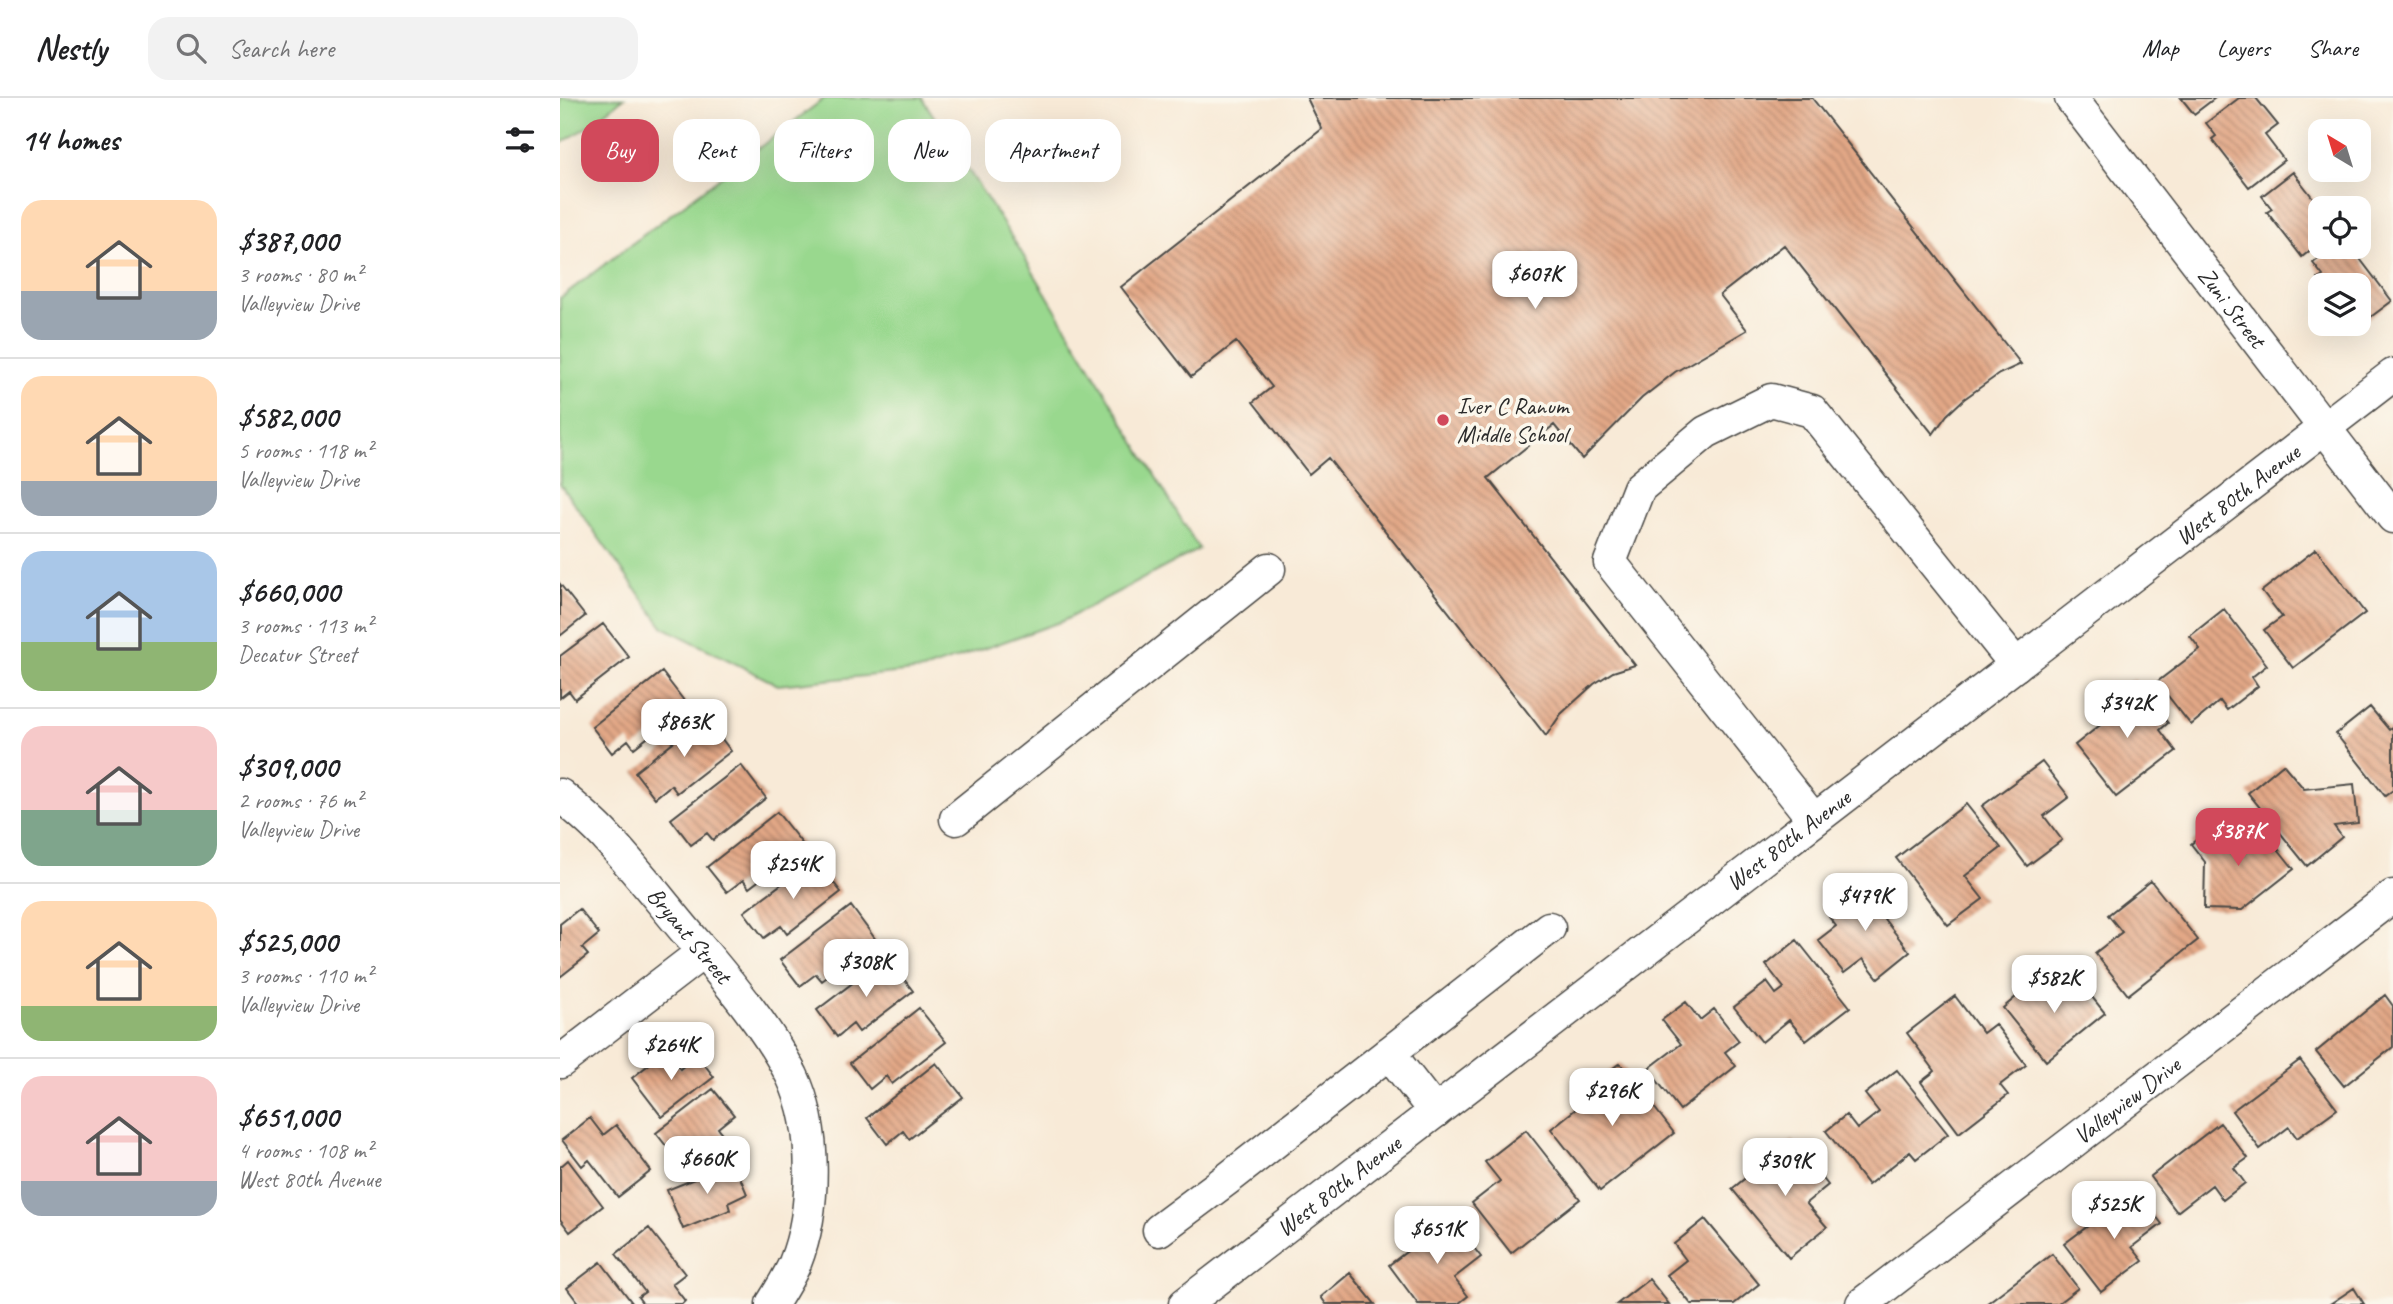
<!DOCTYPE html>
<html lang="en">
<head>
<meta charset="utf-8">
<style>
  body { margin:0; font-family:Caveat,sans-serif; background:#f2f2f2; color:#202124; height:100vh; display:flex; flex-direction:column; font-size:26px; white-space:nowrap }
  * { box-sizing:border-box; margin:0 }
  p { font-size:23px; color:#757577 }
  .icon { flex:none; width:38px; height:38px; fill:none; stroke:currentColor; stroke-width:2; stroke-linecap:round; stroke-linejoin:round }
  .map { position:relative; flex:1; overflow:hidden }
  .side { display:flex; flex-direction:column; background:#fff; width:560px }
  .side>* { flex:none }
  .guide { position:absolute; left:21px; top:21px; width:665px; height:63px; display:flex; gap:14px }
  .needle { width:46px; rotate:322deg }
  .buttons { position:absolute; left:1748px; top:21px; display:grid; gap:14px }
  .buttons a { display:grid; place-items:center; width:63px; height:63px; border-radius:14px; background:#fff; box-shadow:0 7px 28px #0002; font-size:35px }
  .price { position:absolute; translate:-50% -60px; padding:0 16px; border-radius:14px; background:#fff; color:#222; font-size:23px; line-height:46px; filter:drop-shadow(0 2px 4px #0008) }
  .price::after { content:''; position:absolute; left:50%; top:42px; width:21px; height:16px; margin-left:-10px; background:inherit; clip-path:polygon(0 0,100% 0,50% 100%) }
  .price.current { background:#d1495b; color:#fff }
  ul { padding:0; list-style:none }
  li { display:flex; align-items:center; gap:21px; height:175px; padding:0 21px }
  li+li { border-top:2px solid #e0e0e0 }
  li span { display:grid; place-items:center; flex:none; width:196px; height:140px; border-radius:21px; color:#555 }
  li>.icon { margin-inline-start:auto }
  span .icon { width:84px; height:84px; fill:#fffc; stroke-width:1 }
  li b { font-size:30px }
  h2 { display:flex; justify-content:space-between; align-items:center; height:84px; padding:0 21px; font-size:30px }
  .pill { padding:0 24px; border-radius:21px; background:#fff; box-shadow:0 7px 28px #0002; font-size:24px; line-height:63px }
  .pill.current { background:#d1495b; color:#fff }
  header { display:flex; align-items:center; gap:42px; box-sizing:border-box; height:98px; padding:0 35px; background:#fff; border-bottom:2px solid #e0e0e0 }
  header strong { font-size:33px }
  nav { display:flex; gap:38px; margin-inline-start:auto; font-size:24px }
  .search { width:490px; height:63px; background:#f2f2f2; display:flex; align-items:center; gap:18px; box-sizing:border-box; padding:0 24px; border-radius:21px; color:#757577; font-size:26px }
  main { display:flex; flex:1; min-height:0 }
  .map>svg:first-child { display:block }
  .pitch { fill:#99d88e; stroke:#62825c; stroke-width:2 }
  .building { fill:url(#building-back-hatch) }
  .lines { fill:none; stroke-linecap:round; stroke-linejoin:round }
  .minor-casing { stroke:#4a4845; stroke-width:35 }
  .minor { stroke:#fff; stroke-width:32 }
  .poi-dot { fill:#d1495b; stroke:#fbf7ec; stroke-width:2.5 }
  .labels { text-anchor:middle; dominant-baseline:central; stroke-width:7; stroke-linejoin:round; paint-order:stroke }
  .street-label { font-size:24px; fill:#2b2b2b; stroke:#fbf7ec }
  .poi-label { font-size:24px; fill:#2b2b2b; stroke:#fbf7ec; text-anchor:start }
</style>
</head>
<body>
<header>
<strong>Nestly</strong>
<div class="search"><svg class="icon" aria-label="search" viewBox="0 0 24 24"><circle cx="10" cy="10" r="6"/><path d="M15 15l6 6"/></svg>Search here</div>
<nav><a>Map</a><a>Layers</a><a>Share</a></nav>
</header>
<main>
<section class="side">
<h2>14 homes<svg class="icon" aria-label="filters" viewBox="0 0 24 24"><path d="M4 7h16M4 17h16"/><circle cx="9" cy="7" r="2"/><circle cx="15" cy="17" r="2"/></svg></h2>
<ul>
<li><span style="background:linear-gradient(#ffd9b3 65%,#9aa5b1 0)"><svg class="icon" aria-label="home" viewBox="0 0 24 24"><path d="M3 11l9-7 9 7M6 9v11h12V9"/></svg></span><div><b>$387,000</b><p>3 rooms · 80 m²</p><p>Valleyview Drive</p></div></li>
<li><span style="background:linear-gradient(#ffd9b3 75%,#9aa5b1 0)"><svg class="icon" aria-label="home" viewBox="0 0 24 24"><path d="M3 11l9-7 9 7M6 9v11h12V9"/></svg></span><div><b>$582,000</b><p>5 rooms · 118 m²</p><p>Valleyview Drive</p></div></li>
<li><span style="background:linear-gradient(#a9c7e8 65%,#8fb573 0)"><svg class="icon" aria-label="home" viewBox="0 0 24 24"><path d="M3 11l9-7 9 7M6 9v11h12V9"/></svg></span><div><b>$660,000</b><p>3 rooms · 113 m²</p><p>Decatur Street</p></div></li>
<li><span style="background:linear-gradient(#f6c9c9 60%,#7fa58c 0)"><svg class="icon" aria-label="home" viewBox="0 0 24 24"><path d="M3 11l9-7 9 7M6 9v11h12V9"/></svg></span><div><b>$309,000</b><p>2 rooms · 76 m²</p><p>Valleyview Drive</p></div></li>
<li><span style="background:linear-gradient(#ffd9b3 75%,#8fb573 0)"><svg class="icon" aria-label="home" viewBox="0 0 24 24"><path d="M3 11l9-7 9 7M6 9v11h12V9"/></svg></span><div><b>$525,000</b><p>3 rooms · 110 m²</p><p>Valleyview Drive</p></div></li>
<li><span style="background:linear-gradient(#f6c9c9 75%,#9aa5b1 0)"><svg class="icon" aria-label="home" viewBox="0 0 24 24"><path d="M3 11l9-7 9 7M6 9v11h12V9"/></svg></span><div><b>$651,000</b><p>4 rooms · 108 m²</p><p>West 80th Avenue</p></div></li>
</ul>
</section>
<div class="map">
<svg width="1833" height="1206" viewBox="0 0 1833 1206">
  <defs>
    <pattern id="building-back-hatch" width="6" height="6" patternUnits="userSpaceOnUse" patternTransform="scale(1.75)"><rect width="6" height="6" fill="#e2a786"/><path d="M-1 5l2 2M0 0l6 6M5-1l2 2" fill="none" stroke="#b7886e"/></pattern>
  </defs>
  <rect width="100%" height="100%" fill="#fbf7ec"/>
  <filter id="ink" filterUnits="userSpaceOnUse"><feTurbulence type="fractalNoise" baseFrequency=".0143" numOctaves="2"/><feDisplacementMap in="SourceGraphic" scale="14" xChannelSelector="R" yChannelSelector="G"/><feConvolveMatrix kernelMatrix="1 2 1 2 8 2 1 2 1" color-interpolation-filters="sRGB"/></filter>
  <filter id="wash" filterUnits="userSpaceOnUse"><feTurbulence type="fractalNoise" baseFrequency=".00686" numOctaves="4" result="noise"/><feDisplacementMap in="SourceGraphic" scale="28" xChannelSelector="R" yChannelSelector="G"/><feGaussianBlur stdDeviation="1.57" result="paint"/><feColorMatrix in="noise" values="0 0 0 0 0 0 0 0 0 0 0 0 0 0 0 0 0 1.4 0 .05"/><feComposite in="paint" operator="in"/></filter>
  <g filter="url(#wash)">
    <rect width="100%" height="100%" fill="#f8ead7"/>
    <path class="pitch" d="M0,0H64L27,29L0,46Z
      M265,0H362L460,152L639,451L503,523L363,572L218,587L103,529L0,386V200Z"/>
    <g id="blocks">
      <path class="building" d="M747,0H1252L1461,266L1439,276L1404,301L1387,317L1373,336L1224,147L1160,197L1187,232L1115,274L1082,300L1022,361L994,327L928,380L1075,567L1053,574L1034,586L1001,616L986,638L768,360L749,376L693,304L712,289L676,244L631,279L561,189L762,31Z
        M1621,0H1655L1634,16Z
        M1679,0H1696L1718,27L1705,37L1724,62L1689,89L1652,41L1656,38L1646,25Z
        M1733,74L1760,109V144L1742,159L1707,114L1712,111L1702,98Z
        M1775,149H1791L1832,203L1796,230L1792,226H1799V187H1763L1758,181L1763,178L1753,165Z
        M1756,451L1805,515L1733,570L1704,532L1722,519L1702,493Z
        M0,486L25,518L0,538Z
        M1664,511L1707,567L1692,579L1698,588L1667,612L1660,603L1631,627L1597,584L1640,551L1630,538Z
        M43,526L69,559L15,601L9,593L0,600V558Z
        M102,574L128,608L74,650L68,642L52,655L32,629Z
        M1574,581L1608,625L1600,632L1616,653L1556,699L1515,647L1549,620L1539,608Z
        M1810,609L1829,632L1833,629V692L1825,698L1776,636Z
        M145,619L171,653L117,695L111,687L95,700L75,674Z
        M1482,664L1509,699L1484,718L1502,742L1467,768L1422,708Z
        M1723,666L1744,691L1794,686L1798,725L1774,728L1782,739L1747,768L1688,695Z
        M181,667L206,700L153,742L147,735L131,747L111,721Z
        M1406,706L1441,750L1405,778L1423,801L1388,827L1336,760Z
        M217,714L244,748L189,790L183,782L167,794L147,769Z
        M1665,719L1688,750L1706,736L1734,771L1682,812L1644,811L1645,764L1631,746Z
        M255,761L281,794L227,836L221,828L204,840L184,814Z
        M1314,783L1336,811L1324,821L1350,854L1318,880L1303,861L1284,875L1258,842L1276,828L1269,819Z
        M1591,783L1638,842L1568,897L1535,855L1562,834L1548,817Z
        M291,808L316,842L262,883L256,876L240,888L220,862Z
        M19,811L39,836L22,850L28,857L0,879V826Z
        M1237,842L1290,909L1246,943L1229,922L1202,944L1174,909L1207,884L1216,896L1224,890L1206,867Z
        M327,859L353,893L299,934L293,926L277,939L257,912Z
        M1515,878L1545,915L1486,963L1443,910L1476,882L1489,899Z
        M1825,897L1833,908V949L1784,988L1756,954Z
        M1395,898L1423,935L1435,926L1466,967L1440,987L1448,997L1399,1035L1361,984L1375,973L1347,935Z
        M1126,904L1140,922L1154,911L1179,943L1165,954L1176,968L1120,1012L1088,971L1121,946L1102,922Z
        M359,910L386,944L332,986L326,978L310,991L290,965Z
        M106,953L120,971L137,957L154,979L102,1019L72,980Z
        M1740,962L1777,1011L1737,1040L1729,1029L1700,1051L1672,1013Z
        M376,965L403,999L349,1041L343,1033L327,1046L307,1020Z
        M1060,965L1114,1035L1040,1093L991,1031L1027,1002L1021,994Z
        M1337,972L1388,1036L1356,1061L1350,1054L1308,1087L1266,1033L1286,1017L1297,1031L1319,1014L1305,996Z
        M153,991L174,1017L158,1030L163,1037L122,1068L96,1035Z
        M30,1020L43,1037L56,1027L91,1073L58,1099L29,1062L22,1068L2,1042Z
        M1660,1025L1688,1060L1674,1070L1685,1085L1663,1102L1652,1087L1617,1114L1590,1079Z
        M966,1032L1020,1101L951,1155L912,1105L940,1083L925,1064Z
        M1232,1042L1268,1087L1246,1105L1267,1129L1229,1160L1172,1091Z
        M8,1062L43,1108L10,1134L0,1121V1069Z
        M174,1065L187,1096L168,1105L170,1112L123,1131L107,1092Z
        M1576,1092L1602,1126L1572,1149L1583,1163L1541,1194L1504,1146Z
        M891,1120L921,1159L894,1180L908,1198L898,1206H858L829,1167Z
        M1145,1121L1199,1186L1174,1206H1131L1107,1177L1126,1162L1114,1146Z
        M89,1130L125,1176L112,1186L125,1203L122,1206H83L78,1199L85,1194L56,1156Z
        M1492,1156L1518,1190L1497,1206H1426Z
        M41,1164L73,1206H19L7,1190Z
        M790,1175L815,1206H766L761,1199Z
        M1089,1181L1109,1206H1057Z
        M1794,1190L1804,1206H1770Z"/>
    </g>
  </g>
  <g filter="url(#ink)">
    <use href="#blocks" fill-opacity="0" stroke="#4a4845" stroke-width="2"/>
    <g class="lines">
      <defs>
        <g id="minor">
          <path id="s1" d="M1511,0L1833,419"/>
          <path id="s2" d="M0,697C16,711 33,724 47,740C76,771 102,805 129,837C166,881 206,927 232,978C257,1030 256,1112 235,1165C229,1179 220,1193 212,1206"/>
          <path d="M396,721L709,471"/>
          <path d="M1254,722L1050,464L1079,390L1146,334L1211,302L1252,313L1456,567"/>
          <path d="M829,955L989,830"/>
          <path d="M0,964L143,854"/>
          <path d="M599,1132L670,1079L829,955L875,1014"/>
          <path id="s3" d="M625,1206L1833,277"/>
          <path id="s4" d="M1302,1206L1833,798"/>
        </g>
      </defs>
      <use href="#minor" class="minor-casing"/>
      <use href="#minor" class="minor"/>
    </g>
  </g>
  <circle class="poi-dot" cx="883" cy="322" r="7"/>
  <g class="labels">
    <g class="street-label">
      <text stroke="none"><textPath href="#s1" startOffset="264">Zuni Street</textPath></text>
      <text stroke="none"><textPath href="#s3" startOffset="1328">West 80th Avenue</textPath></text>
      <text stroke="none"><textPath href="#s3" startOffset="761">West 80th Avenue</textPath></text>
      <text stroke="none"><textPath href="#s2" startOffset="191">Bryant Street</textPath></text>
      <text stroke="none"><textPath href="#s4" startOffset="334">Valleyview Drive</textPath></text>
      <text stroke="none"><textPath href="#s3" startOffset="194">West 80th Avenue</textPath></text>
    </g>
    <g class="poi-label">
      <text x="897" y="308">Iver C Ranum<tspan x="897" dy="28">Middle School</tspan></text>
    </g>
  </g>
</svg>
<div class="buttons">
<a><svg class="needle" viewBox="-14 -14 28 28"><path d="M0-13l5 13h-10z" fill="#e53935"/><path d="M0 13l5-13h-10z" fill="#757577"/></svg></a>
<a><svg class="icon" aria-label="locate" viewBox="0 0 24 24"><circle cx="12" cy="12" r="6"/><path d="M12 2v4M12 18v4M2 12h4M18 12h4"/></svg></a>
<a><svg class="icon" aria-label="layers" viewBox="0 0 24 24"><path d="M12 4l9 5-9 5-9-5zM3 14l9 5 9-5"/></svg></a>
</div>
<b class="price" style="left:975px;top:213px">$607K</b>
<b class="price" style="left:1567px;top:642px">$342K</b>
<b class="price" style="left:124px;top:661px">$863K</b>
<b class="price current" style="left:1678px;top:770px">$387K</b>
<b class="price" style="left:233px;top:803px">$254K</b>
<b class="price" style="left:1305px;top:835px">$479K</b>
<b class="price" style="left:306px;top:901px">$308K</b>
<b class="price" style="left:1494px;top:917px">$582K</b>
<b class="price" style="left:111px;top:984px">$264K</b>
<b class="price" style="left:1052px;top:1030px">$296K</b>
<b class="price" style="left:147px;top:1098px">$660K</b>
<b class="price" style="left:1225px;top:1100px">$309K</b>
<b class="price" style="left:1554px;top:1143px">$525K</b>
<b class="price" style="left:877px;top:1168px">$651K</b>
<div class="guide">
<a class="pill current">Buy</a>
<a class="pill">Rent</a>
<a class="pill">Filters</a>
<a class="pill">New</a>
<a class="pill">Apartment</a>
</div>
</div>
</main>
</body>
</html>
